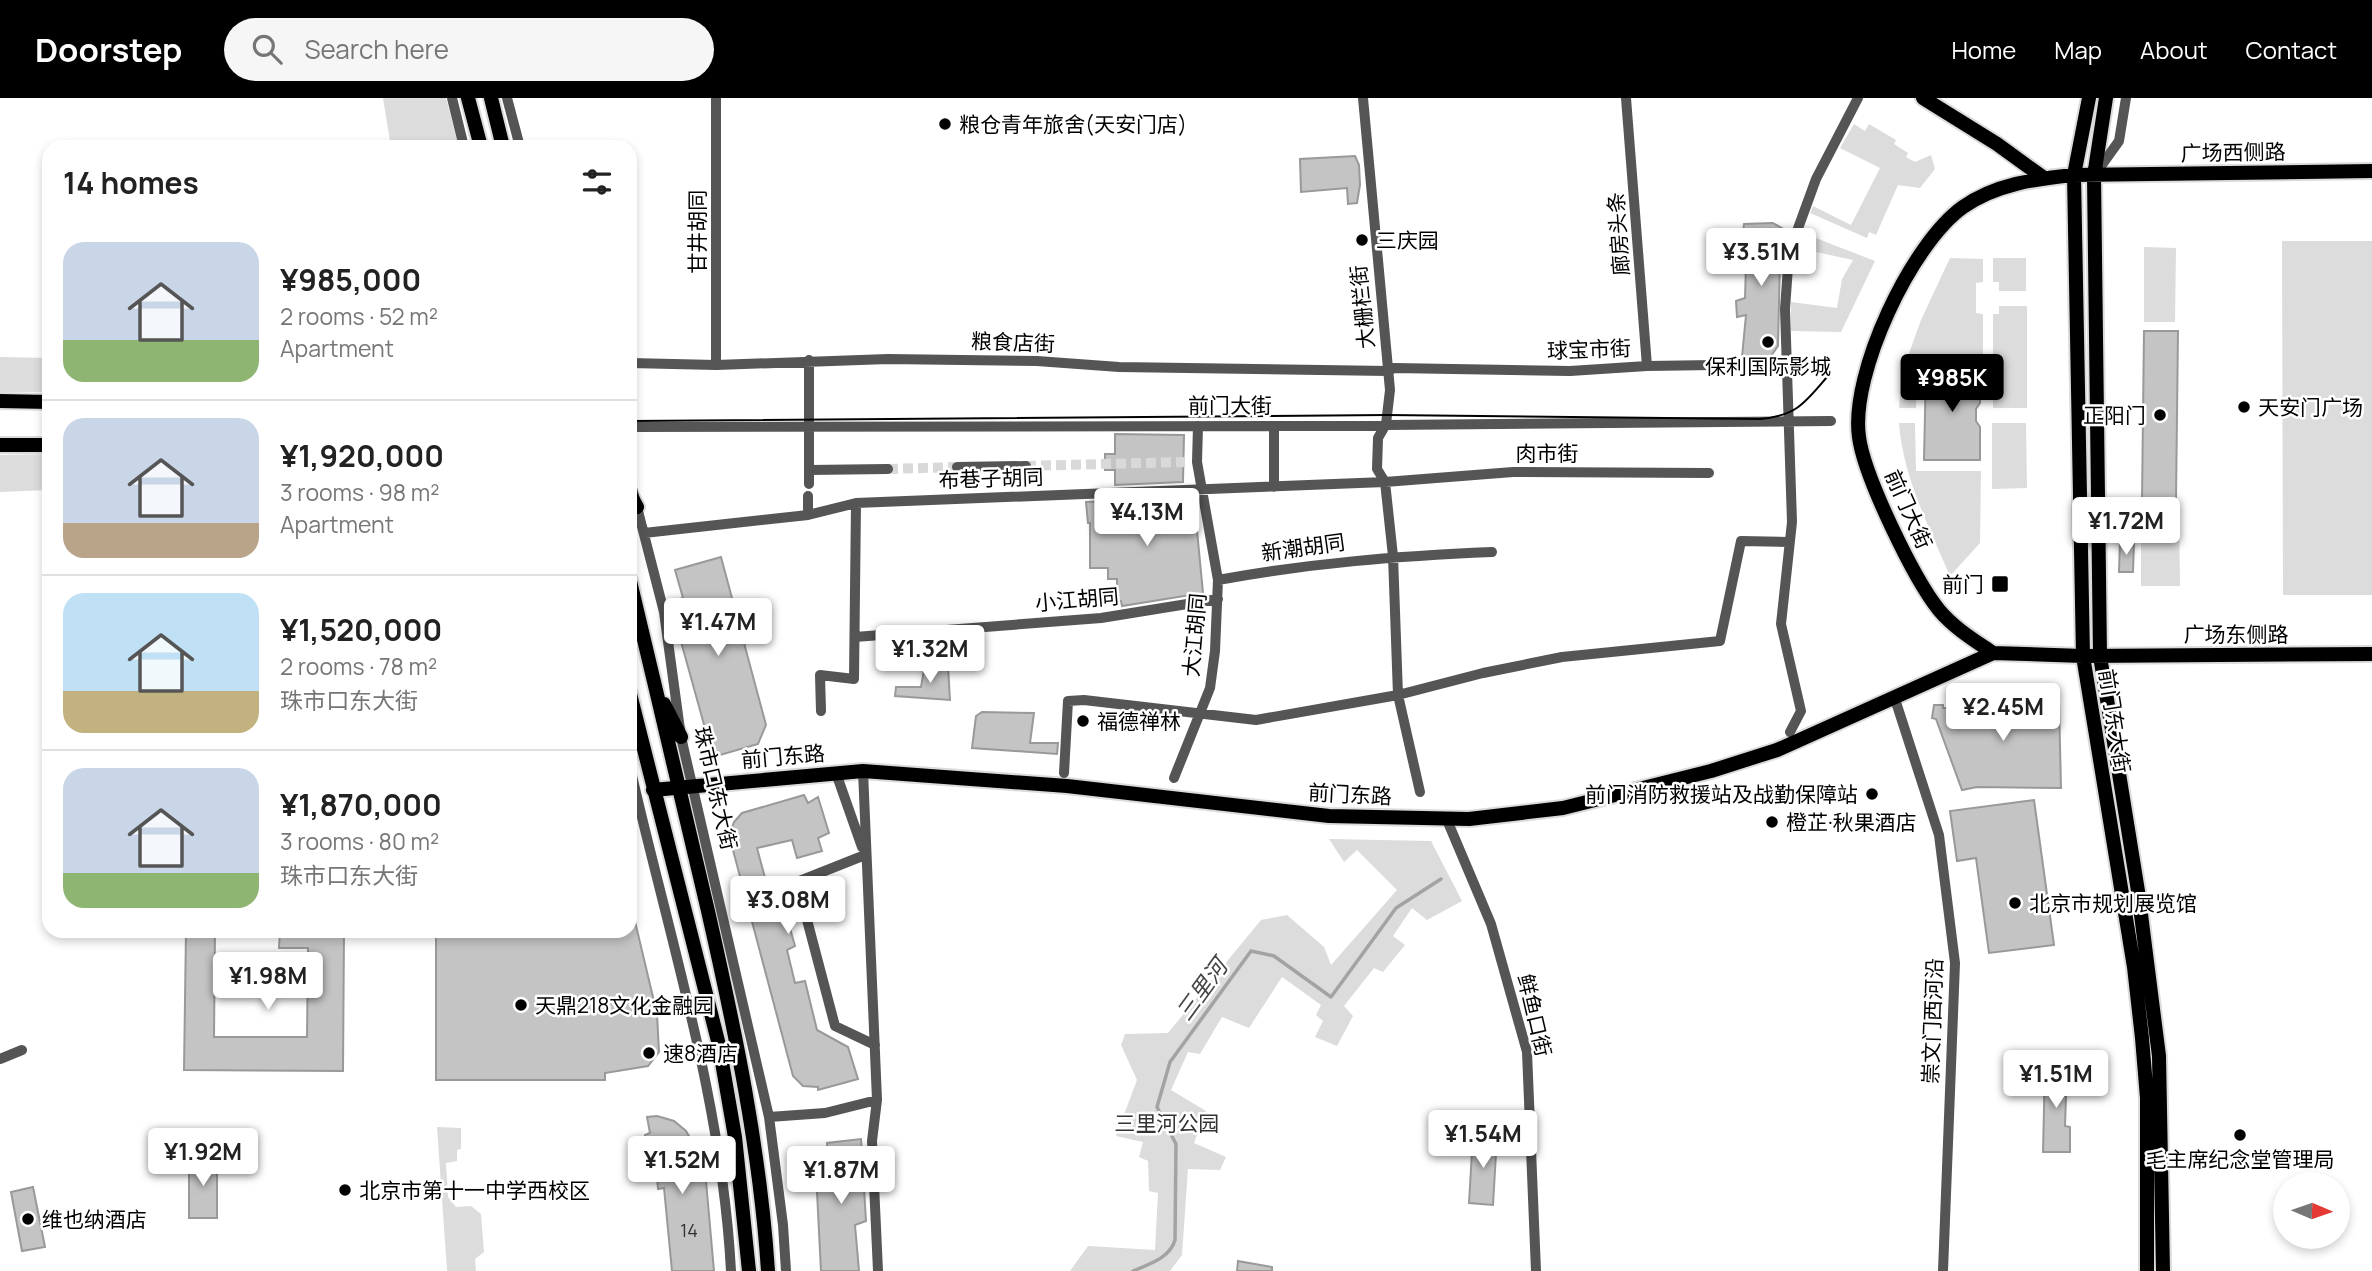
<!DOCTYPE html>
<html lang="en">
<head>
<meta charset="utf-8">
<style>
  body { margin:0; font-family:Manrope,"Noto Sans SC",sans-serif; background:#f6f6f6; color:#222; height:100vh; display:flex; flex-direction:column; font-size:26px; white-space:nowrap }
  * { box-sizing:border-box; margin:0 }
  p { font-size:23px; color:#767676 }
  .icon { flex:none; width:38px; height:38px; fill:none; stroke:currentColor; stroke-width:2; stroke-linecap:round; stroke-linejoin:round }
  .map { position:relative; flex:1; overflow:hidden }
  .side { position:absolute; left:42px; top:42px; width:595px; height:798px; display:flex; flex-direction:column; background:#fff; border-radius:21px; box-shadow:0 4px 10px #0003 }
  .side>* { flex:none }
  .needle { width:46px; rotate:92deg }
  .fabs { position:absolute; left:2273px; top:1074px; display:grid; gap:14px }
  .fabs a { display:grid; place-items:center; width:77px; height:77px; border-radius:50%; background:#fff; box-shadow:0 4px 10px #0003; font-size:35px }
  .price { position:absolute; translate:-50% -60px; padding:0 16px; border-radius:7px; background:#fff; color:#222; font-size:23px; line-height:46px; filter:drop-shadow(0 2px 4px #0008) }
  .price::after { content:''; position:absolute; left:50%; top:42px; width:21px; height:16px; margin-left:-10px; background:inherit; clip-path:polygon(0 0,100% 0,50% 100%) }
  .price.on { background:#000; color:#fff }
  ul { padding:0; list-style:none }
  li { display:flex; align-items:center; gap:21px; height:175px; padding:0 21px }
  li+li { border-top:2px solid #e0e0e0 }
  li span { display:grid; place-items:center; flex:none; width:196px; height:140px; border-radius:21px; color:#555 }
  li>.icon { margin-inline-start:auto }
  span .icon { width:84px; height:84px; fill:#fffc; stroke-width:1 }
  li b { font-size:30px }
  h2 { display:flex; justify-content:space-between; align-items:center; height:84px; padding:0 21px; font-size:30px }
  header { display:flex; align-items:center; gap:42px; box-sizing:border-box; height:98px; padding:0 35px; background:#000; color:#fff }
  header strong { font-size:33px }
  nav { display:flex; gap:38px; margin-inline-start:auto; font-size:24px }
  .search { width:490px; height:63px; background:#f6f6f6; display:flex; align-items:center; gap:18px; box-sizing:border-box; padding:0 24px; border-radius:38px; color:#767676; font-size:26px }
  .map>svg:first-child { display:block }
  .green { fill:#dcdcdc }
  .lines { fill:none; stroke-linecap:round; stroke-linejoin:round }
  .stream { stroke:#a3a3a3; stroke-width:3.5 }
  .building { fill:#c4c4c4; stroke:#999; stroke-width:2 }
  .minor-tunnel { stroke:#d9d9d9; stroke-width:10; stroke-dasharray:10 5; stroke-linecap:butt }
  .major-casing { stroke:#dbdbdb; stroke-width:18 }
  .minor { stroke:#555; stroke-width:10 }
  .major { stroke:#000; stroke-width:14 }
  .tram { stroke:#000; stroke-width:2 }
  .poi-dot { fill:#000; stroke:#fff; stroke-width:2.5 }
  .labels { text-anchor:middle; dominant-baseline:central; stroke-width:5; stroke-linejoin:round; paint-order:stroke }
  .number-label { font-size:18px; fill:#313131 }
  .poi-label { font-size:21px; fill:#000; stroke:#fff; text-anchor:start }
  .street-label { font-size:21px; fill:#000; stroke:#fff }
  .park-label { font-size:21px; fill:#333; stroke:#fff }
  .water-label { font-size:23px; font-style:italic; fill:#444; stroke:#fff }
</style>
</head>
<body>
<header>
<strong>Doorstep</strong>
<div class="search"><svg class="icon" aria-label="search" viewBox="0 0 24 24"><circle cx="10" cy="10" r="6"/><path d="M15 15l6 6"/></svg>Search here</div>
<nav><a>Home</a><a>Map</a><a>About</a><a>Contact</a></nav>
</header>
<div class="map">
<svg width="2372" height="1173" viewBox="0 0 2372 1173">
  <rect width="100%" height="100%" fill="#fff"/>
  <path class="green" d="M383,0H446L459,49H391Z
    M1854,26L1865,33L1869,26L1896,42L1894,46L1908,55L1906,59L1915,64L1931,57L1935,71L1920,90L1898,87L1876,137L1869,134L1867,140L1810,115L1813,108L1851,127L1880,70L1840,50Z
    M1808,137L1875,163L1841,234L1791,233V204L1837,210L1842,181L1853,162L1802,151Z
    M2282,143H2372V497H2283Z
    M2144,149L2176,150L2175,224H2144Z
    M1950,160L1983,161V184L1976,185V215L1983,216V263H1917L1916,310H1899L1902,275L1921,222Z
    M1993,160H2026V193H1999V184H1993Z
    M1999,208H2027V310H1993V216H1999Z
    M0,259L49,260V294H0Z
    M1899,325H1915L1916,373H1981L1980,445L1950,478C1929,429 1903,379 1899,325Z
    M1992,325H2026L2027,390L1992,391Z
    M49,356V392L0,394V357Z
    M2179,410L2180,488H2141V411Z
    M1329,741L1431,743L1462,803L1427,822L1412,810L1393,838L1405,847L1383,874L1374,870L1344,908L1353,918L1337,948L1315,939L1323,923L1316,917L1321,907L1282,879L1249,930L1222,919L1200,956L1188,954L1171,992L1206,1013L1194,1045L1226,1059L1220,1072L1188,1071L1182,1157L1170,1173H1070L1088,1148L1155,1152L1158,1095L1149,1093L1148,1063L1139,1059L1143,1044L1116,1038L1137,982L1121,947L1125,936L1168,935L1261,822L1287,817L1324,849L1331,867L1397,792L1357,752L1344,764Z
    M437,1029L461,1030V1051L457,1052V1063L446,1065L448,1099L456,1109L471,1108L481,1116L484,1154L475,1161L476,1173H447Z"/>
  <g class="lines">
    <path class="stream" d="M1133,1173C1149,1166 1170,1160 1175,1142L1176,1046L1157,1009L1170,964L1251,853L1274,858L1331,899L1396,810L1441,781"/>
  </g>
  <path class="building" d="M1355,58L1359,67L1360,87L1357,105L1348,106L1347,90L1301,94L1300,61Z
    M1773,125L1787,133L1780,162L1778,248L1771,258L1742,259L1746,217L1737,219L1736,203L1745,200L1746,166L1740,165L1744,126Z
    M2144,233H2178L2176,402H2142Z
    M1926,269H1980V305L1976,311V323L1980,329V362H1924Z
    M1115,336L1184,337L1183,384L1115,387V372H1105V356H1115Z
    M1191,400L1194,401L1203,495L1122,508L1121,503L1117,502V481H1108V470H1090V425H1088L1086,404Z
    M2120,443L2134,444L2133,474H2119Z
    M721,459L766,627L758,646L713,659L670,504L683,500L675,472Z
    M925,566L948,568L950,602L895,598L896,589H921Z
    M1965,602L2059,604L2061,690L1977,689L1962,692L1936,621L1932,620L1934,607H1943V610H1965Z
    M982,614L1034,615L1030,645H1058L1057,656L972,650L976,618Z
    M804,697L808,705L818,699L829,735L818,740L822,753L797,760L792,742L757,750L768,791L778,788L795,848L787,852L795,885L805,883L817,932L848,949L858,981L818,992V989L803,988L793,978L729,737L734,724L742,715Z
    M2034,702L2054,847L1989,855L1976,760L1957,763L1950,713Z
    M633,815L657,916L659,954L648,968L605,975V982H436V833H630V816Z
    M186,833H215L214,939H307L308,850H279L280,833H344L343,973L184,972Z
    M2045,966L2067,967L2065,1028L2070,1029V1054H2043Z
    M657,1018L674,1023L686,1033L694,1047V1054L689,1055L692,1075L705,1072L714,1173H672L664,1090L658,1091L655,1056L651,1060L645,1037L650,1035L647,1019Z
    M1473,1037L1497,1038L1493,1107L1469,1105Z
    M861,1041L866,1123L855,1127L859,1173H821L816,1074L828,1062L827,1045Z
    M189,1061H217V1120H189Z
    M33,1089L45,1149L22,1153L11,1094Z
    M1238,1163L1272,1169V1173H1237Z"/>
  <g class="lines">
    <path class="minor-tunnel" d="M1026,368L1185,364
      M888,371L957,369"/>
    <defs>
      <path id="major" d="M468,0L481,49
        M491,0L503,49
        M1923,0L1997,46L2044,80
        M2089,0L2074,77L2083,558L2134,869L2142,940L2147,1000V1173
        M2106,0L2094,78L2100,558L2138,793L2159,958L2163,1173
        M0,303L49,304
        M0,347H49
        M630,396L637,409
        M630,483C656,593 683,703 708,813C735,932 760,1051 768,1173
        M1993,555C1974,542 1954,530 1939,512C1914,481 1864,378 1859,339C1850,276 1911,146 1963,109C1996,86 2035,81 2074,77L2372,73
        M630,596L719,947L735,1039L749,1173
        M664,606L681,639
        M653,692L863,673L1067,688L1329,718L1469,721L1563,710L1711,673L1777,652L1993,555L2083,558L2372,556"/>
    </defs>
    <use href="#major" class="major-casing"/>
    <path class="minor" d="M452,0L464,49
      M507,0L520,49
      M716,0V267
      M1363,0L1390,292L1386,326L1378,340L1377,371L1385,384L1393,458L1398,597L1420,694
      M1626,0L1647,268
      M2096,75L2119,43L2126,0
      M630,265L716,267L888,261L1037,263L1119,269L1388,273L1394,270L1570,273L1647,268L1786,266
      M630,329L1274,328L1831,323
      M957,369L1026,368
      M809,372L888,371
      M630,382L664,514L681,639L769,1019L783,1127L786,1173
      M809,386V262
      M1274,389V328
      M808,417V398
      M644,435L808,417L856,405L1385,384L1513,374L1709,375
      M1218,482C1311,465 1398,458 1492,454
      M855,539L1101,520L1218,501
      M1894,598L1939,737L1955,865L1943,1173
      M821,613L820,577L854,581L856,405
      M1790,634L1801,613L1781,526L1792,424L1785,211L1789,155L1816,81L1858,0
      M630,669C668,836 722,1001 731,1173
      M863,673L877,1002L872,1043L878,1173
      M836,675L862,749
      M1064,675L1068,603L1084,602L1256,622L1398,597L1483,575L1562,559L1720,543L1741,443L1788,444
      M1174,680L1210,590L1215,553L1218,482L1197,364L1198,328
      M1447,722L1491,826L1527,954L1536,1173
      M865,757L797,784L835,928L875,947
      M0,961L22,952
      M769,1019L825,1015L877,1002"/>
    <use href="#major" class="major"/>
    <path class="tram" d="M631,323L1387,317L1760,321C1796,318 1805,305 1827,279"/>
  </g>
  <g class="poi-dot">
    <circle cx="945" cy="26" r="7"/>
    <circle cx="1362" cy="142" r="7"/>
    <circle cx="1768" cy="244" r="7"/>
    <circle cx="2244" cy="309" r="7"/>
    <circle cx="2160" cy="317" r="7"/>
    <rect x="1991" y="477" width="18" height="18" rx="3.5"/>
    <circle cx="1083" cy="623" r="7"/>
    <circle cx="1872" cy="696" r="7"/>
    <circle cx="1772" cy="724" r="7"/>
    <circle cx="2015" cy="805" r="7"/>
    <circle cx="521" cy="907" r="7"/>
    <circle cx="649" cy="955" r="7"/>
    <circle cx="2240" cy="1037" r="7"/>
    <circle cx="345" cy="1092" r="7"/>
    <circle cx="28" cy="1121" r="7"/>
  </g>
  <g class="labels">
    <g class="number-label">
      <text x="689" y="1132">14</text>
    </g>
    <g class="poi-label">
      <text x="959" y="26">粮仓青年旅舍(天安门店)</text>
      <text x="1376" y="142">三庆园</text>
      <text x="1768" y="268" text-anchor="middle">保利国际影城</text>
      <text x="2258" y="309">天安门广场</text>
      <text x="2146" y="317" text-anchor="end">正阳门</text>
      <text x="1984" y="486" text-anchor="end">前门</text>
      <text x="1097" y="623">福德禅林</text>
      <text x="1858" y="696" text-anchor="end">前门消防救援站及战勤保障站</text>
      <text x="1786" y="724">橙芷·秋果酒店</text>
      <text x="2029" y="805">北京市规划展览馆</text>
      <text x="535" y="907">天鼎218文化金融园</text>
      <text x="663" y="955">速8酒店</text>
      <text x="2240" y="1061" text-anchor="middle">毛主席纪念堂管理局</text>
      <text x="359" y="1092">北京市第十一中学西校区</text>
      <text x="42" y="1121">维也纳酒店</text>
    </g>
    <g class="street-label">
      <text transform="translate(2233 54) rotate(-1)">广场西侧路</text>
      <text transform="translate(697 134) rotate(-90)">甘井胡同</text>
      <text transform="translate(1618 136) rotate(-94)">廊房头条</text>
      <text transform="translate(1362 209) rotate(-96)">大栅栏街</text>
      <text transform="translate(1013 244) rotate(2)">粮食店街</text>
      <text transform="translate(1589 251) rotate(-2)">球宝市街</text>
      <text x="1230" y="307">前门大街</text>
      <text x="1547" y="355">肉市街</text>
      <text transform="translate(991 380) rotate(-2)">布巷子胡同</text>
      <text transform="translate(1909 411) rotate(66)">前门大街</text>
      <text transform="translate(1303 449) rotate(-8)">新潮胡同</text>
      <text transform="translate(1077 501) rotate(-5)">小江胡同</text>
      <text x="2236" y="536">广场东侧路</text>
      <text transform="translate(1194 537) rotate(-85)">大江胡同</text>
      <text transform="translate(2115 623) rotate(81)">前门东大街</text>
      <text transform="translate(783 658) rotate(-5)">前门东路</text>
      <text transform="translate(716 690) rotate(77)">珠市口东大街</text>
      <text transform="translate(1350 696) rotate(3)">前门东路</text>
      <text transform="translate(1535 917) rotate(77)">鲜鱼口街</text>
      <text transform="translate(1932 923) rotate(-88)">崇文门西河沿</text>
    </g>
    <g class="park-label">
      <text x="1167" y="1025">三里河公园</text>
    </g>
    <g class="water-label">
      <text transform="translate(1201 891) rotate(-54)">三里河</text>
    </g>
  </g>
</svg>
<div class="fabs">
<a><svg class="needle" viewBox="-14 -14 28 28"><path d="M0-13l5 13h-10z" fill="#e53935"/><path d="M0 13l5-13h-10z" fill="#767676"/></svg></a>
</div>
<b class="price" style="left:1761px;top:190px">¥3.51M</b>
<b class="price on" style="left:1952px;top:316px">¥985K</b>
<b class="price" style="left:1147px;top:450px">¥4.13M</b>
<b class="price" style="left:2126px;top:459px">¥1.72M</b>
<b class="price" style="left:718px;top:560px">¥1.47M</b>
<b class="price" style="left:930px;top:587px">¥1.32M</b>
<b class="price" style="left:2003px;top:645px">¥2.45M</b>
<b class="price" style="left:788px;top:838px">¥3.08M</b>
<b class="price" style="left:268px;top:914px">¥1.98M</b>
<b class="price" style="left:2056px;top:1012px">¥1.51M</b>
<b class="price" style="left:1483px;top:1072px">¥1.54M</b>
<b class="price" style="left:203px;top:1090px">¥1.92M</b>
<b class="price" style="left:682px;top:1098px">¥1.52M</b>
<b class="price" style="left:841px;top:1108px">¥1.87M</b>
<section class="side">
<h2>14 homes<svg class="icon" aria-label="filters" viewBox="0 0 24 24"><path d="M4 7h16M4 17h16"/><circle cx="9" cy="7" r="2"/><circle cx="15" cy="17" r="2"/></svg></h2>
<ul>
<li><span style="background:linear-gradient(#c9d6e8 70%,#8fb573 0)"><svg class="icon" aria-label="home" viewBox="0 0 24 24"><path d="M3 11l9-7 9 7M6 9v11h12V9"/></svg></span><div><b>¥985,000</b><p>2 rooms · 52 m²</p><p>Apartment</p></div></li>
<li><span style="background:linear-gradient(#c9d6e8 75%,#b9a48a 0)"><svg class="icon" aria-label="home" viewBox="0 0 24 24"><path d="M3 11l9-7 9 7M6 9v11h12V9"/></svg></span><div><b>¥1,920,000</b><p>3 rooms · 98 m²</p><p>Apartment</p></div></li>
<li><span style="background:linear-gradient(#bfe0f5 70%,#c2b280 0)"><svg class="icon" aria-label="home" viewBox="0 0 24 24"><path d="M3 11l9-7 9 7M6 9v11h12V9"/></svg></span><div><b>¥1,520,000</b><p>2 rooms · 78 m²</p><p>珠市口东大街</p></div></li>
<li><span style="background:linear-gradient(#c9d6e8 75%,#8fb573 0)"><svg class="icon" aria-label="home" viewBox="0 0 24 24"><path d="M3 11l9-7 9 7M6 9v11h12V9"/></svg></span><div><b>¥1,870,000</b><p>3 rooms · 80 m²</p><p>珠市口东大街</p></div></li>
</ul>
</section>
</div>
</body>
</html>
